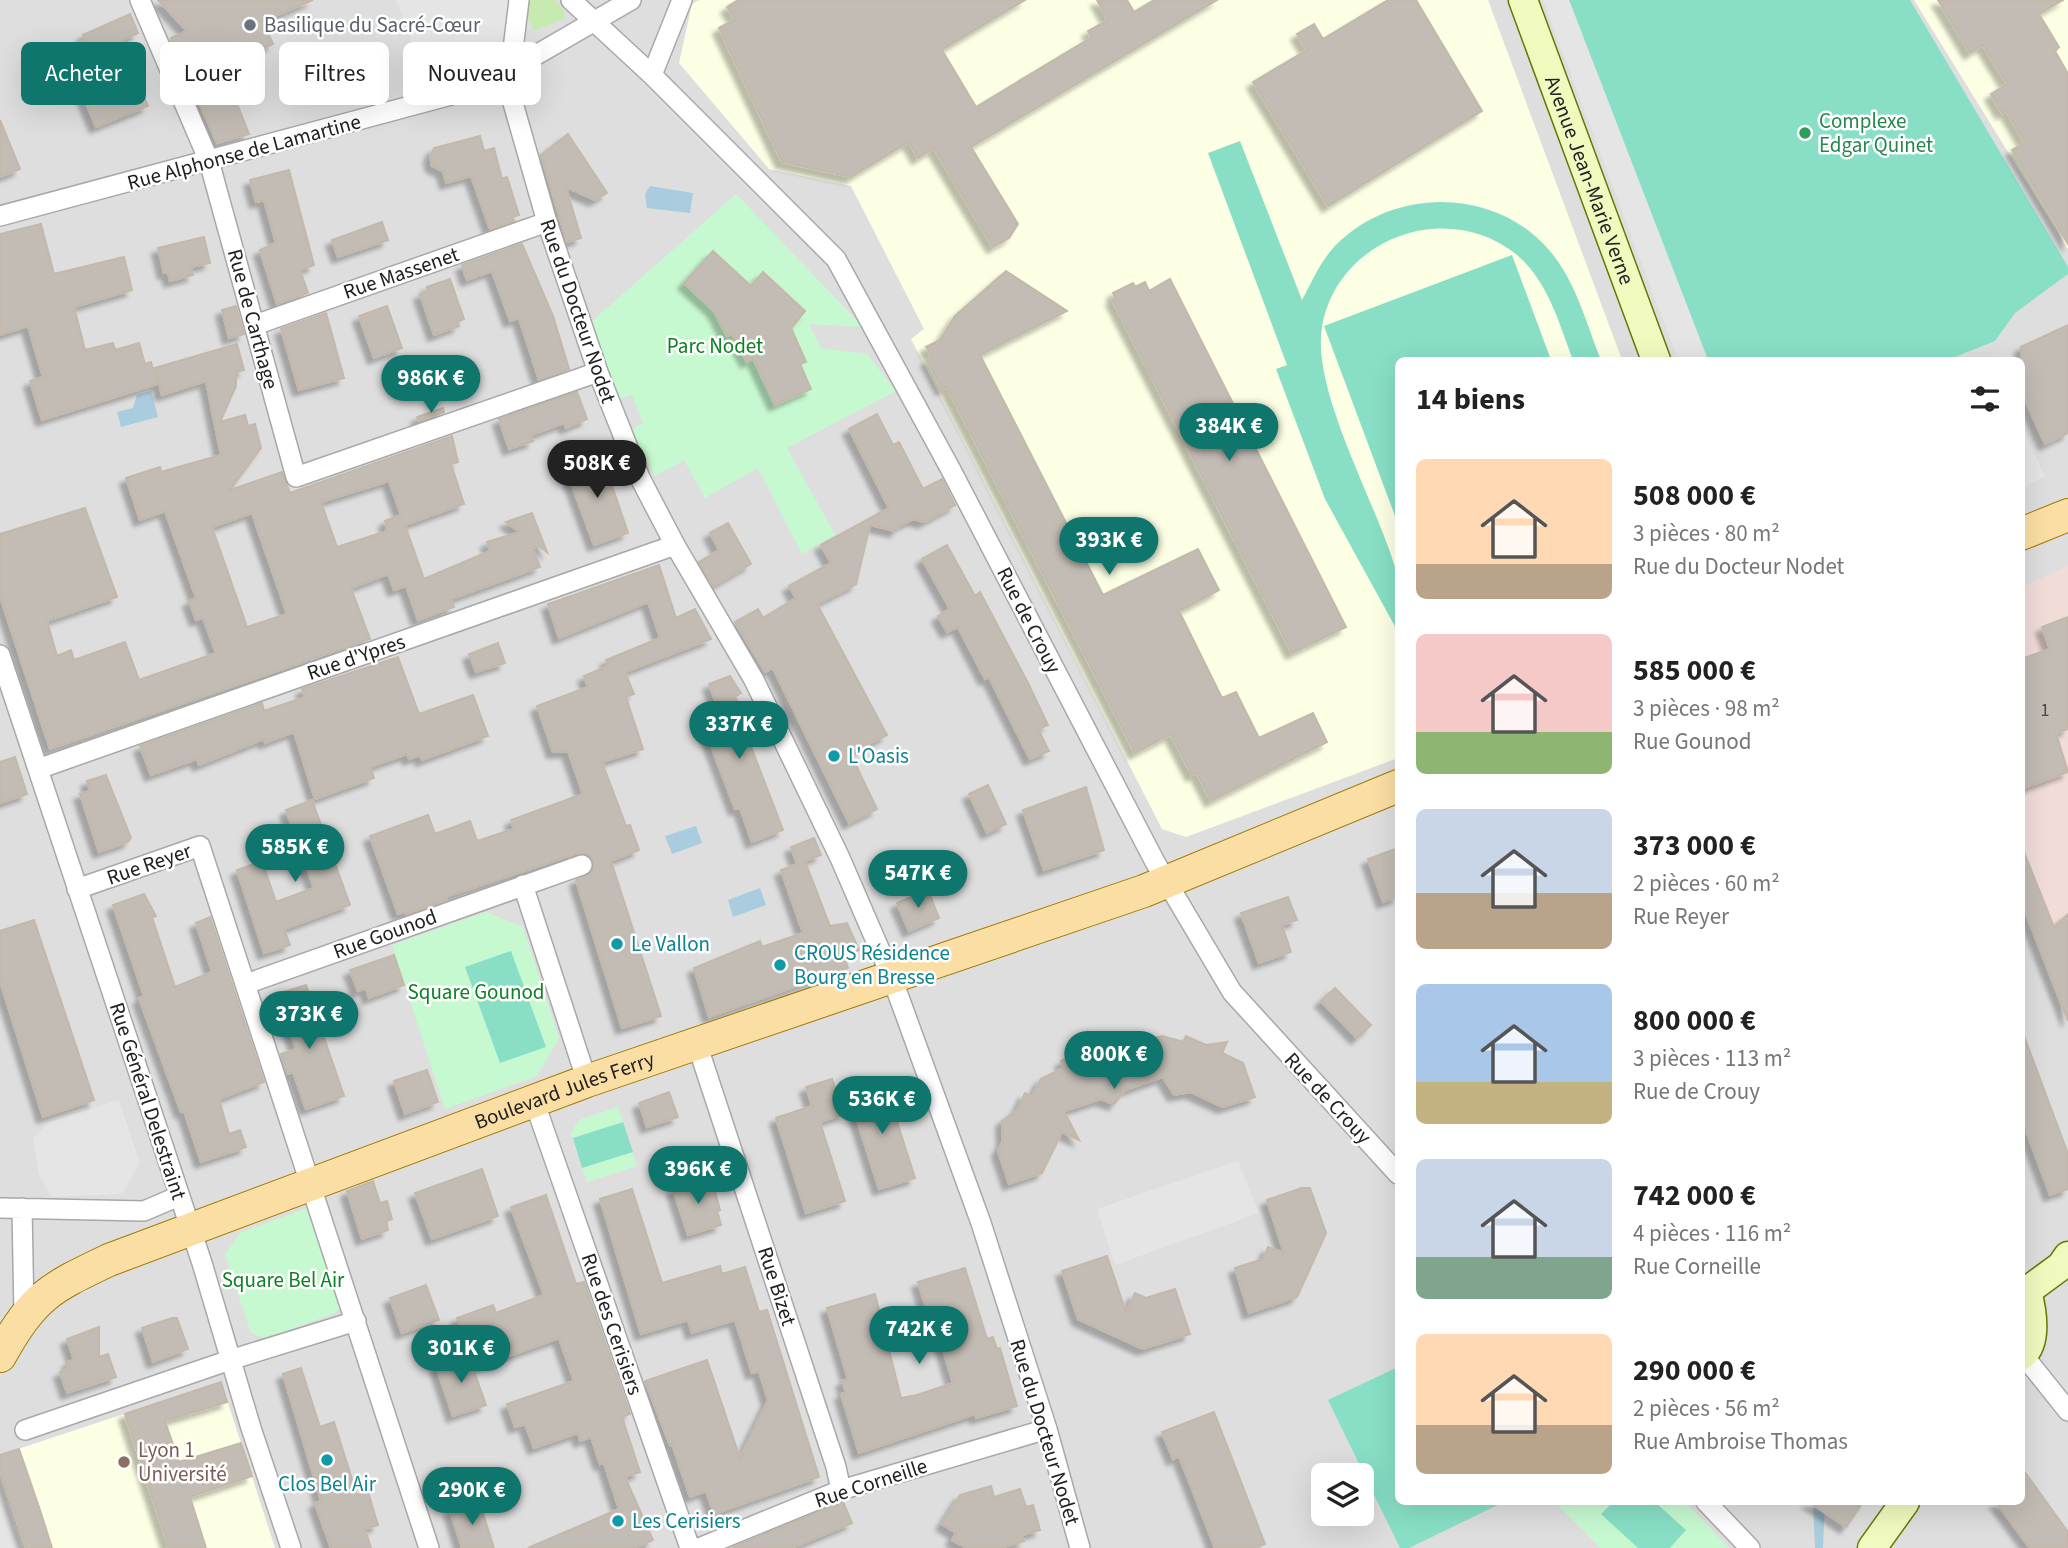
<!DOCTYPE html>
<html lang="fr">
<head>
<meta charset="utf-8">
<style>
  body { margin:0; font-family:"Source Sans 3",sans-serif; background:#f6f6f6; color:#222; height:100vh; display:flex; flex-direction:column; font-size:26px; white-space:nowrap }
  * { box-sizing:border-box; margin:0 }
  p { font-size:23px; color:#767676 }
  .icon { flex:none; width:38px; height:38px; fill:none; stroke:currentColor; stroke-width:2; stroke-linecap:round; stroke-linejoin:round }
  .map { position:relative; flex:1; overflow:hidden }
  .details { position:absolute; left:1395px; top:357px; width:630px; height:1148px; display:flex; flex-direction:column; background:#fff; border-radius:10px; box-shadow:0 7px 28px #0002 }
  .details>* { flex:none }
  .guide { position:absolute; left:21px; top:42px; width:665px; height:63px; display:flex; gap:14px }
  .fabs { position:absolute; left:1311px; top:1463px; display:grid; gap:14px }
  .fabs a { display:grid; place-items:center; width:63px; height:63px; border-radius:10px; background:#fff; box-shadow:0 7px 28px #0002; font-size:35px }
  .price { position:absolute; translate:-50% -60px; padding:0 16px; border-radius:24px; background:#0f766e; color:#fff; font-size:23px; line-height:46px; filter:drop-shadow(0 2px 4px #0008) }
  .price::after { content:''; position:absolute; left:50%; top:42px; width:21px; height:16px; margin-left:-10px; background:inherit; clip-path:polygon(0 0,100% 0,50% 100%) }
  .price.selected { background:#222; color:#fff }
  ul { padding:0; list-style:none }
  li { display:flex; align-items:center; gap:21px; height:175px; padding:0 21px }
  li span { display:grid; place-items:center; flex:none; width:196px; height:140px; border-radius:10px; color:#555 }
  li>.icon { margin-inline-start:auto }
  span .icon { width:84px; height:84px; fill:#fffc; stroke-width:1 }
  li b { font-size:30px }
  h2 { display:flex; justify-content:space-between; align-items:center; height:84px; padding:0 21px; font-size:30px }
  .chip { padding:0 24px; border-radius:10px; background:#fff; box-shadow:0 7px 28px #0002; font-size:24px; line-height:63px }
  .chip.selected { background:#0f766e; color:#fff }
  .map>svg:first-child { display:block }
  .residential { fill:#dfdede; fill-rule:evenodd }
  .commercial { fill:#f1dcd8 }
  .education { fill:#fcffe4 }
  .grass { fill:#c6eaaf }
  .park { fill:#c7f9d0 }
  .pitch { fill:#88dfc6 }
  .parking { fill:#e5e5e5 }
  .water { fill:#a9ccde }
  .building { fill:#c2bcb4; stroke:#c3b8aa; stroke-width:2; fill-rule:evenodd; filter:url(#shadow) }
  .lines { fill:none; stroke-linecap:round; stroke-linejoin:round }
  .street-casing { stroke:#a8a8a8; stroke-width:22 }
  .secondary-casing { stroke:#617a06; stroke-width:31 }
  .primary-casing { stroke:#9d7a02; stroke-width:34 }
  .street { stroke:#fff; stroke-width:19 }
  .secondary { stroke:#f0f9be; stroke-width:28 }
  .primary { stroke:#fbdea3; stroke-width:32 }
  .worship-dot { fill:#6b7280; stroke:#fff; stroke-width:2.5 }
  .leisure-dot { fill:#2e9e5b; stroke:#fff; stroke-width:2.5 }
  .culture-dot { fill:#0f9aa8; stroke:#fff; stroke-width:2.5 }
  .education-dot { fill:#8d6e63; stroke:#fff; stroke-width:2.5 }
  .labels { text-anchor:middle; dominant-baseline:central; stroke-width:5; stroke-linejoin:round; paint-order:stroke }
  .number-label { font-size:18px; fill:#494846 }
  .worship-label { font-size:21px; fill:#5b616d; stroke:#fff; text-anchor:start }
  .leisure-label { font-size:21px; fill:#27864d; stroke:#fff; text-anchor:start }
  .street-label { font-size:21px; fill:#212121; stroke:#fff }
  .park-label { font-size:21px; fill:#0d8123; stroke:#fff }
  .culture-label { font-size:21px; fill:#0d838f; stroke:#fff; text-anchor:start }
  .education-label { font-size:21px; fill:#785e54; stroke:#fff; text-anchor:start }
</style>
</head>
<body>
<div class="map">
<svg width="2068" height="1548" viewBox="0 0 2068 1548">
  <defs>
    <filter id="shadow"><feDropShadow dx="-6" dy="6" stdDeviation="2" flood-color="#0004"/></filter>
  </defs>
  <rect width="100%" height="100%" fill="#f1efe8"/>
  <path class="residential" d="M0,0H2068V1548H275L221,1382L0,1455ZM1398,360H2021V1502H1398ZM1323,1475H1362V1514H1323Z"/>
  <path class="commercial" d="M2068,566V914L2054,927L2021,840V587Z"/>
  <path class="education" d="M699,0H1488L1622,360H1398V758L1186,837L1162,829L911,339L924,329L851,186L769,169L679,63L692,4Z
    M1914,0H2068V249Z
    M221,1382L275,1548H26L0,1470V1455Z"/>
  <path class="grass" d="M529,0H554L563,8L565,18L534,31L527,16Z"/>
  <path class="park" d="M736,194L863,327L809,324L821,348L867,354L896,391L787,448L835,535L802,554L758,468L705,498L684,460L655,476L630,431L643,423L632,395L619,399L590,323Z
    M486,912L523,927L559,1038L537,1076L445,1109L392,945Z
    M618,1107L637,1166L587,1182L571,1133L579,1120Z
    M310,1207L342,1305L335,1313L266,1338L251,1333L225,1255L240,1233Z
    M1565,1502H1685L1729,1548H1601L1559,1507Z"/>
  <path class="pitch" d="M1569,0H1910L2068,267V274L2015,313L1995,341L1955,357V360H1708Z
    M1240,141L1302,300C1313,280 1321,259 1339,242C1397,187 1496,188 1549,250C1576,281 1586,323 1601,360H1573C1559,323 1548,281 1516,254C1446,198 1337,239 1322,327C1311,392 1379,507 1397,574C1402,591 1398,614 1398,632L1325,499L1276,369L1287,365L1208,153Z
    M1512,255L1551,360H1398V524L1324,326Z
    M511,951L546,1047L500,1063L465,967Z
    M623,1122L633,1152L582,1168L573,1138Z
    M1398,1367V1502H1504L1409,1548H1400L1328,1400Z
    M1613,1502H1655L1686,1530L1670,1548H1638L1601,1514Z"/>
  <path class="parking" d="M396,0H511L502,52L485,74L431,91Z
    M1543,0H1569L1708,360H1678Z
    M2021,424L2045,477L2021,488Z
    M119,1100L140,1163L122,1194L51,1197L39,1174L33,1138L50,1122Z
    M1238,1161L1259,1213L1115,1265L1097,1209Z
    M0,1481L21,1548H0Z"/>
  <path class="water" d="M650,186L693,193L690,213L647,208L645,194Z
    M151,391L158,417L121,427L117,412L133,408L137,395Z
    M696,826L702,843L672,854L665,836Z
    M760,888L766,905L733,917L728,900Z
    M1813,1502H1825L1823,1548H1815Z"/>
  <path class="building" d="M158,0H313L263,21L273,44L222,66L249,134L217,143L171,38L187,31Z
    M738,0H1025L942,50L976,107L1092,37L1088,31L1108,20L1097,0H1127L1134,12L1154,0H1217L971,147L1018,224L1009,238L993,247L934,148L918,158L909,142L851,177L782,162L719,28L735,19L727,7Z
    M1388,0H1416L1482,111L1328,206L1253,82L1307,50L1297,34L1314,24L1323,39Z
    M1938,0H2063L2039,14L2059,47L2055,51L2068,74V244L2012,150L2025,143L2006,110L2002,113L1991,94L2007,84L1983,45L1970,53Z
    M130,14L138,33L120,41L148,106L96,127L74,74L51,83L40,59L86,40L83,35Z
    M0,120L20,169L0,177Z
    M568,134L607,193L595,200L566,187L581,238L567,242L541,155Z
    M480,136L484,151L494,148L502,179L507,177L519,215L512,217L514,221L490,229L471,176L446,183L443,171L432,166L430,156L434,148Z
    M289,170L314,265L300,270L308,293L277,304L260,250L276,243L264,200L256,202L250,180Z
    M382,222L388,240L338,257L332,240Z
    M41,224L54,274L124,257L132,290L74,307L85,350L113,343L115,350L139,343L145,364L151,362L157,384L42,420L30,381L43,377L28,326L0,335V234Z
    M204,237L210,263L191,267L193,275L170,281L168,272L164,273L158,248Z
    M522,244L553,316L569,369L539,380L519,318L510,321L492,271L467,280L462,265Z
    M713,251L751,286L763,272L805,311L791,328L806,362L800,364L811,389L775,405L753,358L747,362L732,334L727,336L714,311L684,283Z
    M1006,271L1067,311L980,355L1103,595L1198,549L1219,590L1179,611L1222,698L1236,692L1259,738L1313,713L1327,742L1211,801L1197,773L1192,775L1171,734L1135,753L947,387L942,389L927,360L932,357L926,347L940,340L955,316Z
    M450,279L464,319L457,322L459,326L434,335L420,294L428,291L427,287Z
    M1170,279L1346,627L1292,653L1112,299L1115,298L1113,293L1133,283L1135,287L1145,282L1149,291Z
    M236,306L244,334L229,338L222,310Z
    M387,306L402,348L374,358L359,316Z
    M326,313L344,378L299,390L281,329Z
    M2068,325V433L2045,444L2021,391V347Z
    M237,344L244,370L236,372V386L220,422L245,415L248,426L255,424L261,448L230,490L282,472L290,493L452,436L458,462L451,464L464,504L405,525L424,579L490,551L487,542L520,532L506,522L532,513L547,552L539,546L533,548L540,567L451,599L454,607L418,620L406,586L394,590L388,574L351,588L370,639L50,749L0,596V534L85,508L117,597L47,621L57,656L71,650L74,660L125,642L139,680L216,653L203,618L196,620L189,601L196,598L165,511L140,520L126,478L160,467L161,472L221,455L206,381L162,395L155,368ZM389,481L401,515L385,521L387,531L337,547L321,502ZM252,513L287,614L247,627L212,527Z
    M577,392L587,419L566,428L564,423L531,435L533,441L509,449L499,419Z
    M443,408L444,412L419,421L417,417Z
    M877,414L893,445L899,442L923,489L942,479L955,505L924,522L913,519L899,526L896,531L870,525L856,584L817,604L887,735L850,753L877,809L849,823L773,668L765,672L735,622L758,609L763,618L796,598L789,586L831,563L821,545L889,508L849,429Z
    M602,456L628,533L594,545L566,469Z
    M728,523L751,564L713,586L699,562L719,550L710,533Z
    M947,545L975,596L980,592L1028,683L1048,725L1038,729L1049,751L1030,759L989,677L985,679L958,627L947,632L938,616L950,609L922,559Z
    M659,565L676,618L695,609L711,639L625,672L634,694L626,697L643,749L602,762L626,826L630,825L639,850L611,861L661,1016L622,1028L576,880L592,872L594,862L589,855L578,853L445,897L447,900L406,914L405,912L398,914L370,836L428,815L435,834L470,821L477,841L514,829L511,820L583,794L568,751L553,752L537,706L588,687L584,676L608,666L606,660L660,638L648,602L559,638L548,604Z
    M2068,617V729L2056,733L2068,772L2021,789V659L2050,649L2042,627Z
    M498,643L505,663L476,672L469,654Z
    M398,657L419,714L473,695L488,736L422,760L420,755L409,759L407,754L370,767L374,778L315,799L294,732L265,743L264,739L199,765L197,759L151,775L140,746L262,703L264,711L305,697L302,689Z
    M730,676L741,693L735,696L747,728L754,731L750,744L783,830L752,842L740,808L735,809L699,714L710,710L708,705L716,703L709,684Z
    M15,757L27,794L0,803V762Z
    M106,775L131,838L128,842L99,852L80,794L90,791L87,781Z
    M988,785L1006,824L987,833L969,794Z
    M1086,787L1104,850L1044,870L1023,810Z
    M312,800L350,905L284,929L290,945L264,953L237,870L262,861L276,902L314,888L286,810Z
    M814,838L821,855L805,861L830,926L847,923L859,950L844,956L848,968L709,1017L694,968L760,941L762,947L803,933L781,870L797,864L791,847Z
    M2021,845L2054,927L2068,914V1021L2021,901Z
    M1398,848V897L1383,902L1368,859Z
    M928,890L939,918L909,931L897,903Z
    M144,894L156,916L152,917L175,987L212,972L196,923L210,917L264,1082L219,1099L229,1134L240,1130L246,1147L201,1162L184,1111L181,1112L139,998L144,996L113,905Z
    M1288,897L1297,920L1282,925L1291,952L1259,963L1241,913Z
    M34,920L94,1100L43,1117L0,981V931Z
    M394,955L404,985L369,998L366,988L358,991L350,970Z
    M306,985L344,1096L306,1109L293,1072L287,1074L281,1054L296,1049L278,994Z
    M1335,988L1371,1025L1357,1038L1321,1001Z
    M2023,1033L2068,1154V1189L2050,1195L2021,1117Z
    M1137,1034L1139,1041L1163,1036L1183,1042L1186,1036L1206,1045L1227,1042L1222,1053L1243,1063L1255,1097L1223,1107L1191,1092L1174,1095L1163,1077L1125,1090L1114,1104L1101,1099L1064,1111L1079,1140L1062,1132L1042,1173L1009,1184L998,1151L1003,1141L1002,1121L1017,1110L1025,1093L1032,1096L1041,1079L1063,1068L1061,1061Z
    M427,1070L438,1102L405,1114L394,1081Z
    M832,1079L844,1114L820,1122L845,1201L806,1213L776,1118L812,1106L806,1087Z
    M885,1084L915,1178L879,1189L849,1095Z
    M669,1092L678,1117L647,1127L639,1103Z
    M482,1169L498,1216L432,1239L415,1193Z
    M711,1177L720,1210L717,1211L721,1225L688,1235L673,1189Z
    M373,1181L380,1203L387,1201L392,1219L386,1221L388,1230L362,1239L347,1191Z
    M1302,1188H1310L1326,1233L1297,1297L1249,1313L1235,1268L1263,1259L1268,1247L1284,1253L1267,1200Z
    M632,1189L662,1283L720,1266L722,1274L745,1267L759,1312L767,1310L819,1477L714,1514L706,1491L690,1497L672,1444L670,1445L645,1381L707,1360L740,1458L768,1400L759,1371L752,1373L735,1320L692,1333L688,1320L641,1334L600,1199Z
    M546,1195L576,1284L584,1282L630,1414L622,1417L640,1472L625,1477L653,1540L634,1548H528L619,1509L604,1463L600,1464L591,1437L580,1441L578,1433L534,1448L525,1424L515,1427L507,1404L574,1381L559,1338L475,1368L457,1318L493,1305L496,1313L544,1295L511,1207Z
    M1107,1256L1126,1312L1135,1293L1146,1298L1175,1289L1190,1334L1143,1349L1078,1319L1062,1271Z
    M965,1268L987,1339L993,1337L997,1349L1000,1348L1017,1406L976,1418L975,1414L859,1453L841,1394L846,1393L842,1381L848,1379L827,1308L875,1294L901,1398L917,1395L953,1383L937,1330L933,1331L918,1282Z
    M426,1285L439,1320L402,1333L390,1298Z
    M172,1318H177L188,1349L153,1362L142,1328Z
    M99,1327V1357L108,1354L116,1377L67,1393L60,1372L69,1368L68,1362L74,1360L67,1339Z
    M468,1354L486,1405L453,1416L436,1366Z
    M301,1368L320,1427L334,1422L357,1495L368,1492L378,1525L365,1529L371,1548H331L315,1503L321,1501L283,1374Z
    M221,1382L227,1402L165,1421L179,1462L241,1443L252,1476L190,1497L206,1548H169L125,1414Z
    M1214,1412L1265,1544L1255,1548H1215L1179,1456L1173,1459L1162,1432Z
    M19,1449L40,1510L52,1548H26L0,1470V1455Z
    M2021,1467L2068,1532V1548H2030L1996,1502H2021Z
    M991,1486L994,1497L1020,1489L1026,1507L1033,1505L1040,1530L1022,1535L1024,1541L1000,1548H967L952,1540L956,1533L942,1524L960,1495Z
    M479,1501L494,1548H462L450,1510Z
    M843,1502L852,1523L792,1548H731Z
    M1809,1502H1863L1846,1527Z"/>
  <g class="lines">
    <defs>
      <path id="street" d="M140,0L209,161L296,477L598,372
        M519,0L513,49L505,75L547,222L598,372L640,478L675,545L754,680L840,858L892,978L981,1223L1047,1429L1080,1548
        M571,0L652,75L836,259L951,470L1155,862L1232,992L1398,1174
        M652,75L682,0
        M0,216L481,87L631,0
        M255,325L547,222
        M0,655L202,1263L251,1428L291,1548
        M38,769L675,545
        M523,885L587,1081
        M77,889L200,846L429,1548
        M246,984L582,865
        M697,1044L836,1467L841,1490
        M534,1101L690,1548
        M0,1208L144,1211L179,1196
        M22,1208L24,1315
        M2024,1356L2068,1411
        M25,1430L230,1360L356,1321
        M1706,1502L1750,1548
        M699,1548L841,1490L1047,1429"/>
      <g id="secondary">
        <path id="s1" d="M1523,0L1656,360"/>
        <path d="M2021,1288L2027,1291C2032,1310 2038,1343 2021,1356"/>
        <path d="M2027,1291L2061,1266L2068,1256"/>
        <path d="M1872,1548L1905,1502"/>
      </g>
      <g id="primary">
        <path d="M2021,534L2068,515"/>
        <path id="s2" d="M0,1356C34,1296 48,1289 109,1260L587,1081L1144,891L1398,786"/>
      </g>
    </defs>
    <use href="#street" class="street-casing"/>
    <use href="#secondary" class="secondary-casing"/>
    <use href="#primary" class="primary-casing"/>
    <use href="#street" class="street"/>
    <use href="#secondary" class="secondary"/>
    <use href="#primary" class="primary"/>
  </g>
  <circle class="worship-dot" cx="250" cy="25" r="7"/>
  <circle class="leisure-dot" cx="1805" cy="133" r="7"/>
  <g class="culture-dot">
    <circle cx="834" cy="756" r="7"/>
    <circle cx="617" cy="944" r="7"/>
    <circle cx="780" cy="965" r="7"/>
    <circle cx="327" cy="1460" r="7"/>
    <circle cx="618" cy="1521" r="7"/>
  </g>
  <circle class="education-dot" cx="124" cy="1462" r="7"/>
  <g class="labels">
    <g class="number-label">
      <text x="2045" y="710">1</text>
    </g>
    <g class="worship-label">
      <text x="264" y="25">Basilique du Sacré-Cœur</text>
    </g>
    <g class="leisure-label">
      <text x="1819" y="121">Complexe<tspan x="1819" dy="24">Edgar Quinet</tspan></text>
    </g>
    <g class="street-label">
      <text transform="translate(244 152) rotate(-15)">Rue Alphonse de Lamartine</text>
      <text stroke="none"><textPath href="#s1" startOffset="192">Avenue Jean-Marie Verne</textPath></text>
      <text transform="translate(401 273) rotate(-19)">Rue Massenet</text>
      <text transform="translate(578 311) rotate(71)">Rue du Docteur Nodet</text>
      <text transform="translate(253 319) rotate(75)">Rue de Carthage</text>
      <text transform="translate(1029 620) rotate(63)">Rue de Crouy</text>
      <text transform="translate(356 657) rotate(-19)">Rue d'Ypres</text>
      <text transform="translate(149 864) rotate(-19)">Rue Reyer</text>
      <text transform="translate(385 934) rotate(-20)">Rue Gounod</text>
      <text stroke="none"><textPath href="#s2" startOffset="635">Boulevard Jules Ferry</textPath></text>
      <text transform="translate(1328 1098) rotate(47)">Rue de Crouy</text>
      <text transform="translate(148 1101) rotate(72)">Rue Général Delestraint</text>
      <text transform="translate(777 1286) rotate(72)">Rue Bizet</text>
      <text transform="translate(612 1324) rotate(71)">Rue des Cerisiers</text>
      <text transform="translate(1045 1432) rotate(73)">Rue du Docteur Nodet</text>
      <text transform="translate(871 1483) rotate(-18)">Rue Corneille</text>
    </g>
    <g class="park-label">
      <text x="715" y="346">Parc Nodet</text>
      <text x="476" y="992">Square Gounod</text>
      <text x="283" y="1280">Square Bel Air</text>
    </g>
    <g class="culture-label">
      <text x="848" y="756">L'Oasis</text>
      <text x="631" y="944">Le Vallon</text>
      <text x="794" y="953">CROUS Résidence<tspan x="794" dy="24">Bourg en Bresse</tspan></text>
      <text x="327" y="1484" text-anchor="middle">Clos Bel Air</text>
      <text x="632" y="1521">Les Cerisiers</text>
    </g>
    <g class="education-label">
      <text x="138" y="1450">Lyon 1<tspan x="138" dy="24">Université</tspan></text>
    </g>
  </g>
</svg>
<div class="fabs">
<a><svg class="icon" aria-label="layers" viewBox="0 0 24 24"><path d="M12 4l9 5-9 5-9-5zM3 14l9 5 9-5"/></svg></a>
</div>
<b class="price" style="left:431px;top:415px">986K €</b>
<b class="price" style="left:1229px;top:463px">384K €</b>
<b class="price selected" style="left:597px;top:500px">508K €</b>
<b class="price" style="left:1109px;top:577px">393K €</b>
<b class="price" style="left:739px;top:761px">337K €</b>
<b class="price" style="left:295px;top:884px">585K €</b>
<b class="price" style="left:918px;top:910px">547K €</b>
<b class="price" style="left:309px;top:1051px">373K €</b>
<b class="price" style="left:1114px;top:1091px">800K €</b>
<b class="price" style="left:882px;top:1136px">536K €</b>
<b class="price" style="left:698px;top:1206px">396K €</b>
<b class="price" style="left:919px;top:1366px">742K €</b>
<b class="price" style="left:461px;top:1385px">301K €</b>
<b class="price" style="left:472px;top:1527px">290K €</b>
<div class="guide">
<a class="chip selected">Acheter</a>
<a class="chip">Louer</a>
<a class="chip">Filtres</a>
<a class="chip">Nouveau</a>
</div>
<section class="details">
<h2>14 biens<svg class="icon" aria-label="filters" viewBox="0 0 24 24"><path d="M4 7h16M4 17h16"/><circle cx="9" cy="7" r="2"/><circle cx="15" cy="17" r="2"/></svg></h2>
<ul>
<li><span style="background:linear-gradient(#ffd9b3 75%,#b9a48a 0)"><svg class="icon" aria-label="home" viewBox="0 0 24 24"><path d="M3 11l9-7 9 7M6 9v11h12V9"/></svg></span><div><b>508 000 €</b><p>3 pièces · 80 m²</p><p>Rue du Docteur Nodet</p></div></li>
<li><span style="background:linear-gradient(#f6c9c9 70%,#8fb573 0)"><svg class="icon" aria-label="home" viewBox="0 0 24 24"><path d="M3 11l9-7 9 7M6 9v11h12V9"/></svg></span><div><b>585 000 €</b><p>3 pièces · 98 m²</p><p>Rue Gounod</p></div></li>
<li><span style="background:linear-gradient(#c9d6e8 60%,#b9a48a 0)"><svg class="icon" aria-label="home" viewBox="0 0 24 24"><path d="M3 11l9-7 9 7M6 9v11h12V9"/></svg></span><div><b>373 000 €</b><p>2 pièces · 60 m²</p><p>Rue Reyer</p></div></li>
<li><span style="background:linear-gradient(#a9c7e8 70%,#c2b280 0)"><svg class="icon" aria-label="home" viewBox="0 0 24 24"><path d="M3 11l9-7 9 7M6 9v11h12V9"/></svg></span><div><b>800 000 €</b><p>3 pièces · 113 m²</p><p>Rue de Crouy</p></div></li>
<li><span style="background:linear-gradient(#c9d6e8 70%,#7fa58c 0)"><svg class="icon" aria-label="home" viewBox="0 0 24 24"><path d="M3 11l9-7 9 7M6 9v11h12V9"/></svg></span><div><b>742 000 €</b><p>4 pièces · 116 m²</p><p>Rue Corneille</p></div></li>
<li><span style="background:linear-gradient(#ffd9b3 65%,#b9a48a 0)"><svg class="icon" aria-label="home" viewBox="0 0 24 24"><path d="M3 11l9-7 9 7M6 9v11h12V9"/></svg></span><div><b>290 000 €</b><p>2 pièces · 56 m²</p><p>Rue Ambroise Thomas</p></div></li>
</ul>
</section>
</div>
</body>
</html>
